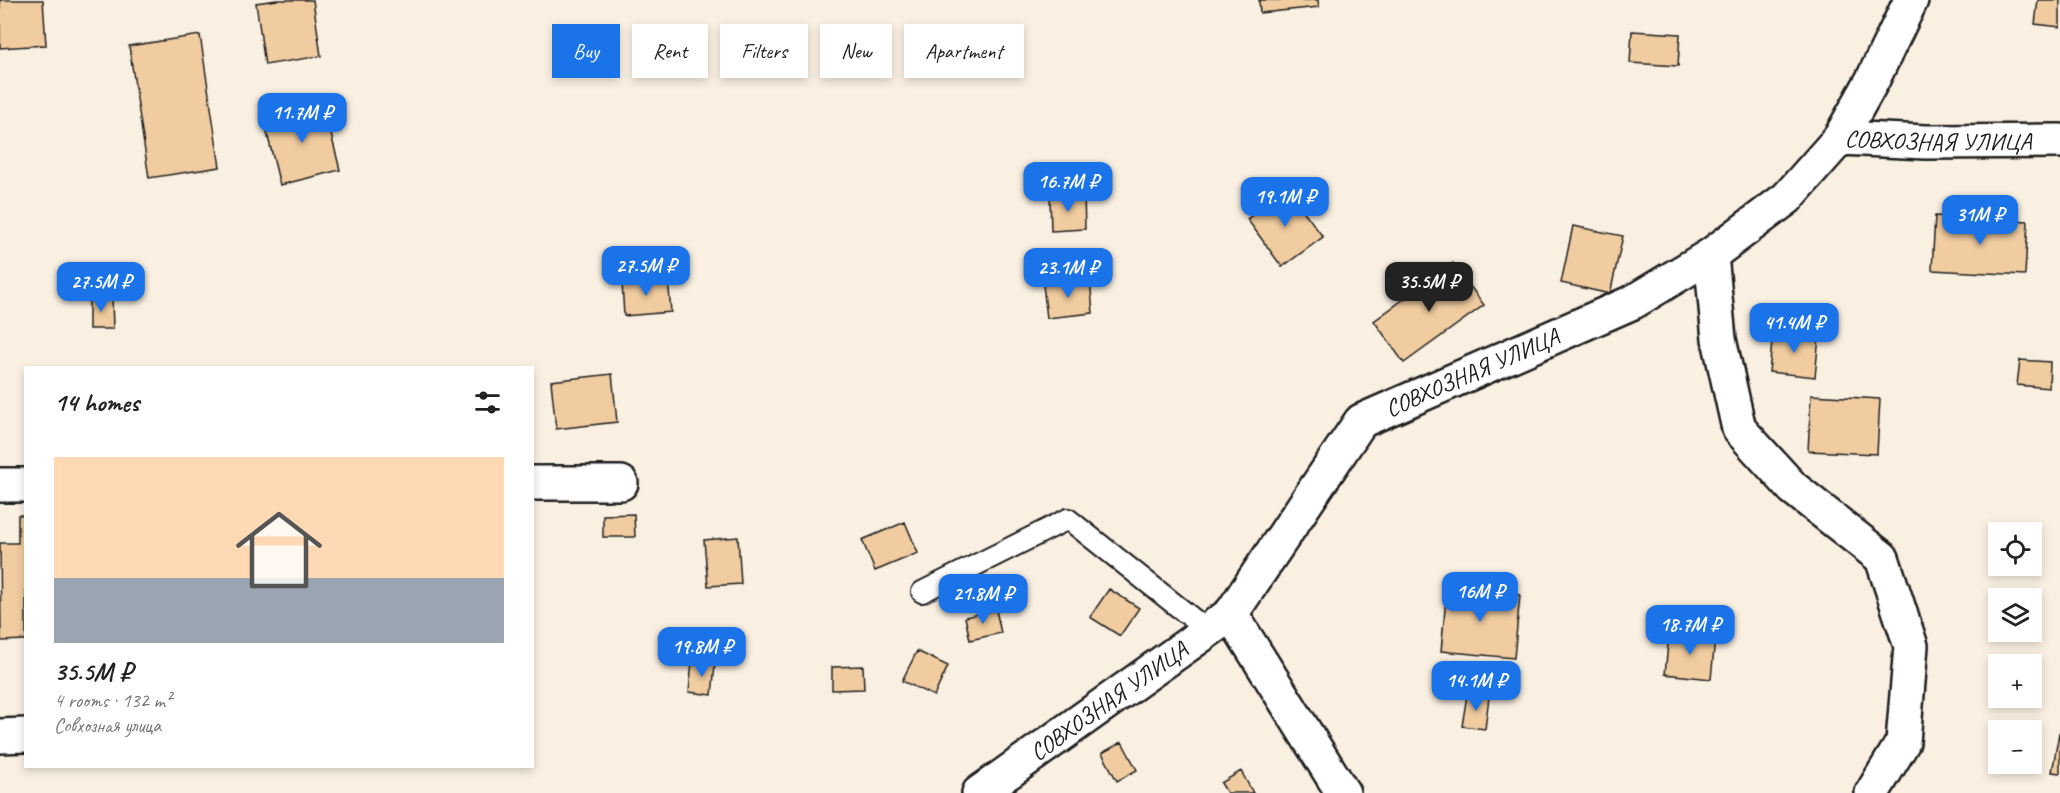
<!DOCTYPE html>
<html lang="en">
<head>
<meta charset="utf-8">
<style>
  body { margin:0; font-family:Caveat,sans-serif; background:#f2f2f2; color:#222; height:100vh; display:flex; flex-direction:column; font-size:22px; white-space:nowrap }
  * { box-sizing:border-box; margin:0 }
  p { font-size:20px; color:#767676 }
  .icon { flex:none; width:33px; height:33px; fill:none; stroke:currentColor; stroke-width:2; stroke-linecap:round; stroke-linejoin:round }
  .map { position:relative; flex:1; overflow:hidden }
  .sheet { position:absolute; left:24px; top:366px; width:510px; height:402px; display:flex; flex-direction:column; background:#fff; border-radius:0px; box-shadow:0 3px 9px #0003 }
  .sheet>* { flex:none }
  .banner { position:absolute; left:552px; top:24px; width:570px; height:54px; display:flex; gap:12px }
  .tools { position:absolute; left:1988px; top:522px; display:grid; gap:12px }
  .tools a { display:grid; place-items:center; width:54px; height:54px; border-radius:0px; background:#fff; box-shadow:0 3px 9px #0003; font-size:30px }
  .price { position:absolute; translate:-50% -51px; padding:0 14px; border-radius:12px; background:#1a73e8; color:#fff; font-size:20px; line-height:39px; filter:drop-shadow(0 2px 3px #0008) }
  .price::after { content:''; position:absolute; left:50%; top:36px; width:18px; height:14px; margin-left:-9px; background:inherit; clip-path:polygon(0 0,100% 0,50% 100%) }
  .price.active { background:#222; color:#fff }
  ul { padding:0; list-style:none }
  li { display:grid; align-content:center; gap:12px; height:318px; padding:0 30px }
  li+li { border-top:2px solid #e0e0e0 }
  li span { display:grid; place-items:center; height:186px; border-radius:0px; color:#555 }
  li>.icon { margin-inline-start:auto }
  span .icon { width:108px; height:108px; fill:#fffc; stroke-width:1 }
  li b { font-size:26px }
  h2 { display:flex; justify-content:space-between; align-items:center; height:72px; padding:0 30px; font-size:26px }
  .chip { padding:0 21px; border-radius:0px; background:#fff; box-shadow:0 3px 9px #0003; font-size:21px; line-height:54px }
  .chip.active { background:#1a73e8; color:#fff }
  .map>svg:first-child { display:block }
  .building { fill:#f0cca0; stroke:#1c1c1c; stroke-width:1.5 }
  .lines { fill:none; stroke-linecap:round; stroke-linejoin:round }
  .service-casing { stroke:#1c1c1c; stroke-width:24 }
  .minor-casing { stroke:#1c1c1c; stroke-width:38 }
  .service { stroke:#fff; stroke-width:20 }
  .minor { stroke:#fff; stroke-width:33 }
  .labels { text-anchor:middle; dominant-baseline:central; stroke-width:4.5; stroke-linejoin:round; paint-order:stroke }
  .street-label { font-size:24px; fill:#1c1c1c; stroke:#fff }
</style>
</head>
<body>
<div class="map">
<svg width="2060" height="793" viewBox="0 0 2060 793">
  <rect width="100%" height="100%" fill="#faf0e2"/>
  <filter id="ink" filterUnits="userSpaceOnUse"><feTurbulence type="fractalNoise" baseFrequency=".0167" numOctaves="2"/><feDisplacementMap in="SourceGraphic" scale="12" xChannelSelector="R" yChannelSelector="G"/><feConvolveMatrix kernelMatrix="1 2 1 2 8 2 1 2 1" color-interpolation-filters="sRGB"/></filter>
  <g filter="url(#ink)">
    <path class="building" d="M0,0H43L46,45L0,48Z
      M277,0H313L321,56L265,65L256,3Z
      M1259,0H1318L1319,7L1260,13Z
      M2038,0H2060V27L2035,24Z
      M1632,31L1680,34L1678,66L1630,63Z
      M200,35L220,167L149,178L129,46Z
      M323,102L340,170L280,185L263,117Z
      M1288,190L1323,237L1282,267L1247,219Z
      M1084,194L1085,229L1051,231L1050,196Z
      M1935,216L2028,221L2025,275L1932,270Z
      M1573,226L1623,236L1610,294L1561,283Z
      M1453,263L1484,305L1404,363L1374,321Z
      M668,278L671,312L624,316L622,282Z
      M1090,279L1093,313L1047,318L1043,285Z
      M89,297H112L113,329H89Z
      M1773,332L1819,337L1815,377L1769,372Z
      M2020,360L2050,362L2049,388L2017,385Z
      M612,374L617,422L556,429L551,381Z
      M1811,395L1880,399L1877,454L1808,451Z
      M634,514L635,537H603V515Z
      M18,515H26V640L1,641L0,543H18Z
      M905,522L918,553L875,571L862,540Z
      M738,537L741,584L708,586L704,540Z
      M1447,588L1520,595L1514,658L1441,651Z
      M1109,589L1139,608L1120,636L1090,617Z
      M996,610L1001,633L970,640L965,617Z
      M1669,634L1715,639L1711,679L1665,674Z
      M917,651L948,666L934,696L902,681Z
      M692,661L715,664L712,695L689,692Z
      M863,666L864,689L832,690V667Z
      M1467,695L1489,697L1485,729L1462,726Z
      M2059,733L2060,734V773L2052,772Z
      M1122,742L1137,770L1117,781L1102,753Z
      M1241,771L1253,793H1227L1221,783Z"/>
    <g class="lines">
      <defs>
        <path id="service" d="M922,592L1068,519L1207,630"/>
        <g id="minor">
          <path d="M1840,138L1873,79L1911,0"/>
          <path d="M1711,255L1719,339L1739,429L1793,488L1882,558L1911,646L1903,742L1872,793"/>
          <path d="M532,483H621"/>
          <path d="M0,485H26"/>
          <path d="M1231,614L1343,793"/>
          <path d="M0,736L26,735"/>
          <path id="s1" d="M979,793L1231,614L1361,421L1633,302L1711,255L1787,198L1840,138L1926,142L2060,141"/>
        </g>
      </defs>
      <use href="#service" class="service-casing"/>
      <use href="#minor" class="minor-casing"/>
      <use href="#service" class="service"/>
      <use href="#minor" class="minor"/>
    </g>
  </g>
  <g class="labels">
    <g class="street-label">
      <text stroke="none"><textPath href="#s1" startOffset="1203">СОВХОЗНАЯ УЛИЦА</textPath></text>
      <text stroke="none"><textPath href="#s1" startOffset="663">СОВХОЗНАЯ УЛИЦА</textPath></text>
      <text stroke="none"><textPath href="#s1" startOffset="159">СОВХОЗНАЯ УЛИЦА</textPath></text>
    </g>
  </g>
</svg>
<div class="tools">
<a><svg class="icon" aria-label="locate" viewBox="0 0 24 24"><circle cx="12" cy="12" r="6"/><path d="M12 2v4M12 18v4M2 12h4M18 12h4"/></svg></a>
<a><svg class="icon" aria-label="layers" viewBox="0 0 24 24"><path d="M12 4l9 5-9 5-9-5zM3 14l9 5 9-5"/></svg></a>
<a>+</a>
<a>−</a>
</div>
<b class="price" style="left:302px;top:144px">11.7M ₽</b>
<b class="price" style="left:1068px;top:213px">16.7M ₽</b>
<b class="price" style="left:1285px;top:228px">19.1M ₽</b>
<b class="price" style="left:1980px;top:246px">31M ₽</b>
<b class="price" style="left:646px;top:297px">27.5M ₽</b>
<b class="price" style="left:1068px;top:299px">23.1M ₽</b>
<b class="price" style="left:101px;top:313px">27.5M ₽</b>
<b class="price active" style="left:1429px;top:313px">35.5M ₽</b>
<b class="price" style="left:1794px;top:354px">41.4M ₽</b>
<b class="price" style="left:1480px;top:623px">16M ₽</b>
<b class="price" style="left:983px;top:625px">21.8M ₽</b>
<b class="price" style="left:1690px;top:656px">18.7M ₽</b>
<b class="price" style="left:702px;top:678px">19.8M ₽</b>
<b class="price" style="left:1476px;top:712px">14.1M ₽</b>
<div class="banner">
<a class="chip active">Buy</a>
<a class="chip">Rent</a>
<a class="chip">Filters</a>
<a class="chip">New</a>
<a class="chip">Apartment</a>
</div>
<section class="sheet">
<h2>14 homes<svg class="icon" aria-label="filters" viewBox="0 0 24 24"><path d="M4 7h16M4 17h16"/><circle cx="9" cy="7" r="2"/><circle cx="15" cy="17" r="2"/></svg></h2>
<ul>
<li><span style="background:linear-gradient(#ffd9b3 65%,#9aa5b1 0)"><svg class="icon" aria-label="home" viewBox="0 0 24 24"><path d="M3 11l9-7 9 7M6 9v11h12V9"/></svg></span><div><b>35.5M ₽</b><p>4 rooms · 132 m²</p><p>Совхозная улица</p></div></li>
</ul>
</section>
</div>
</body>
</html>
